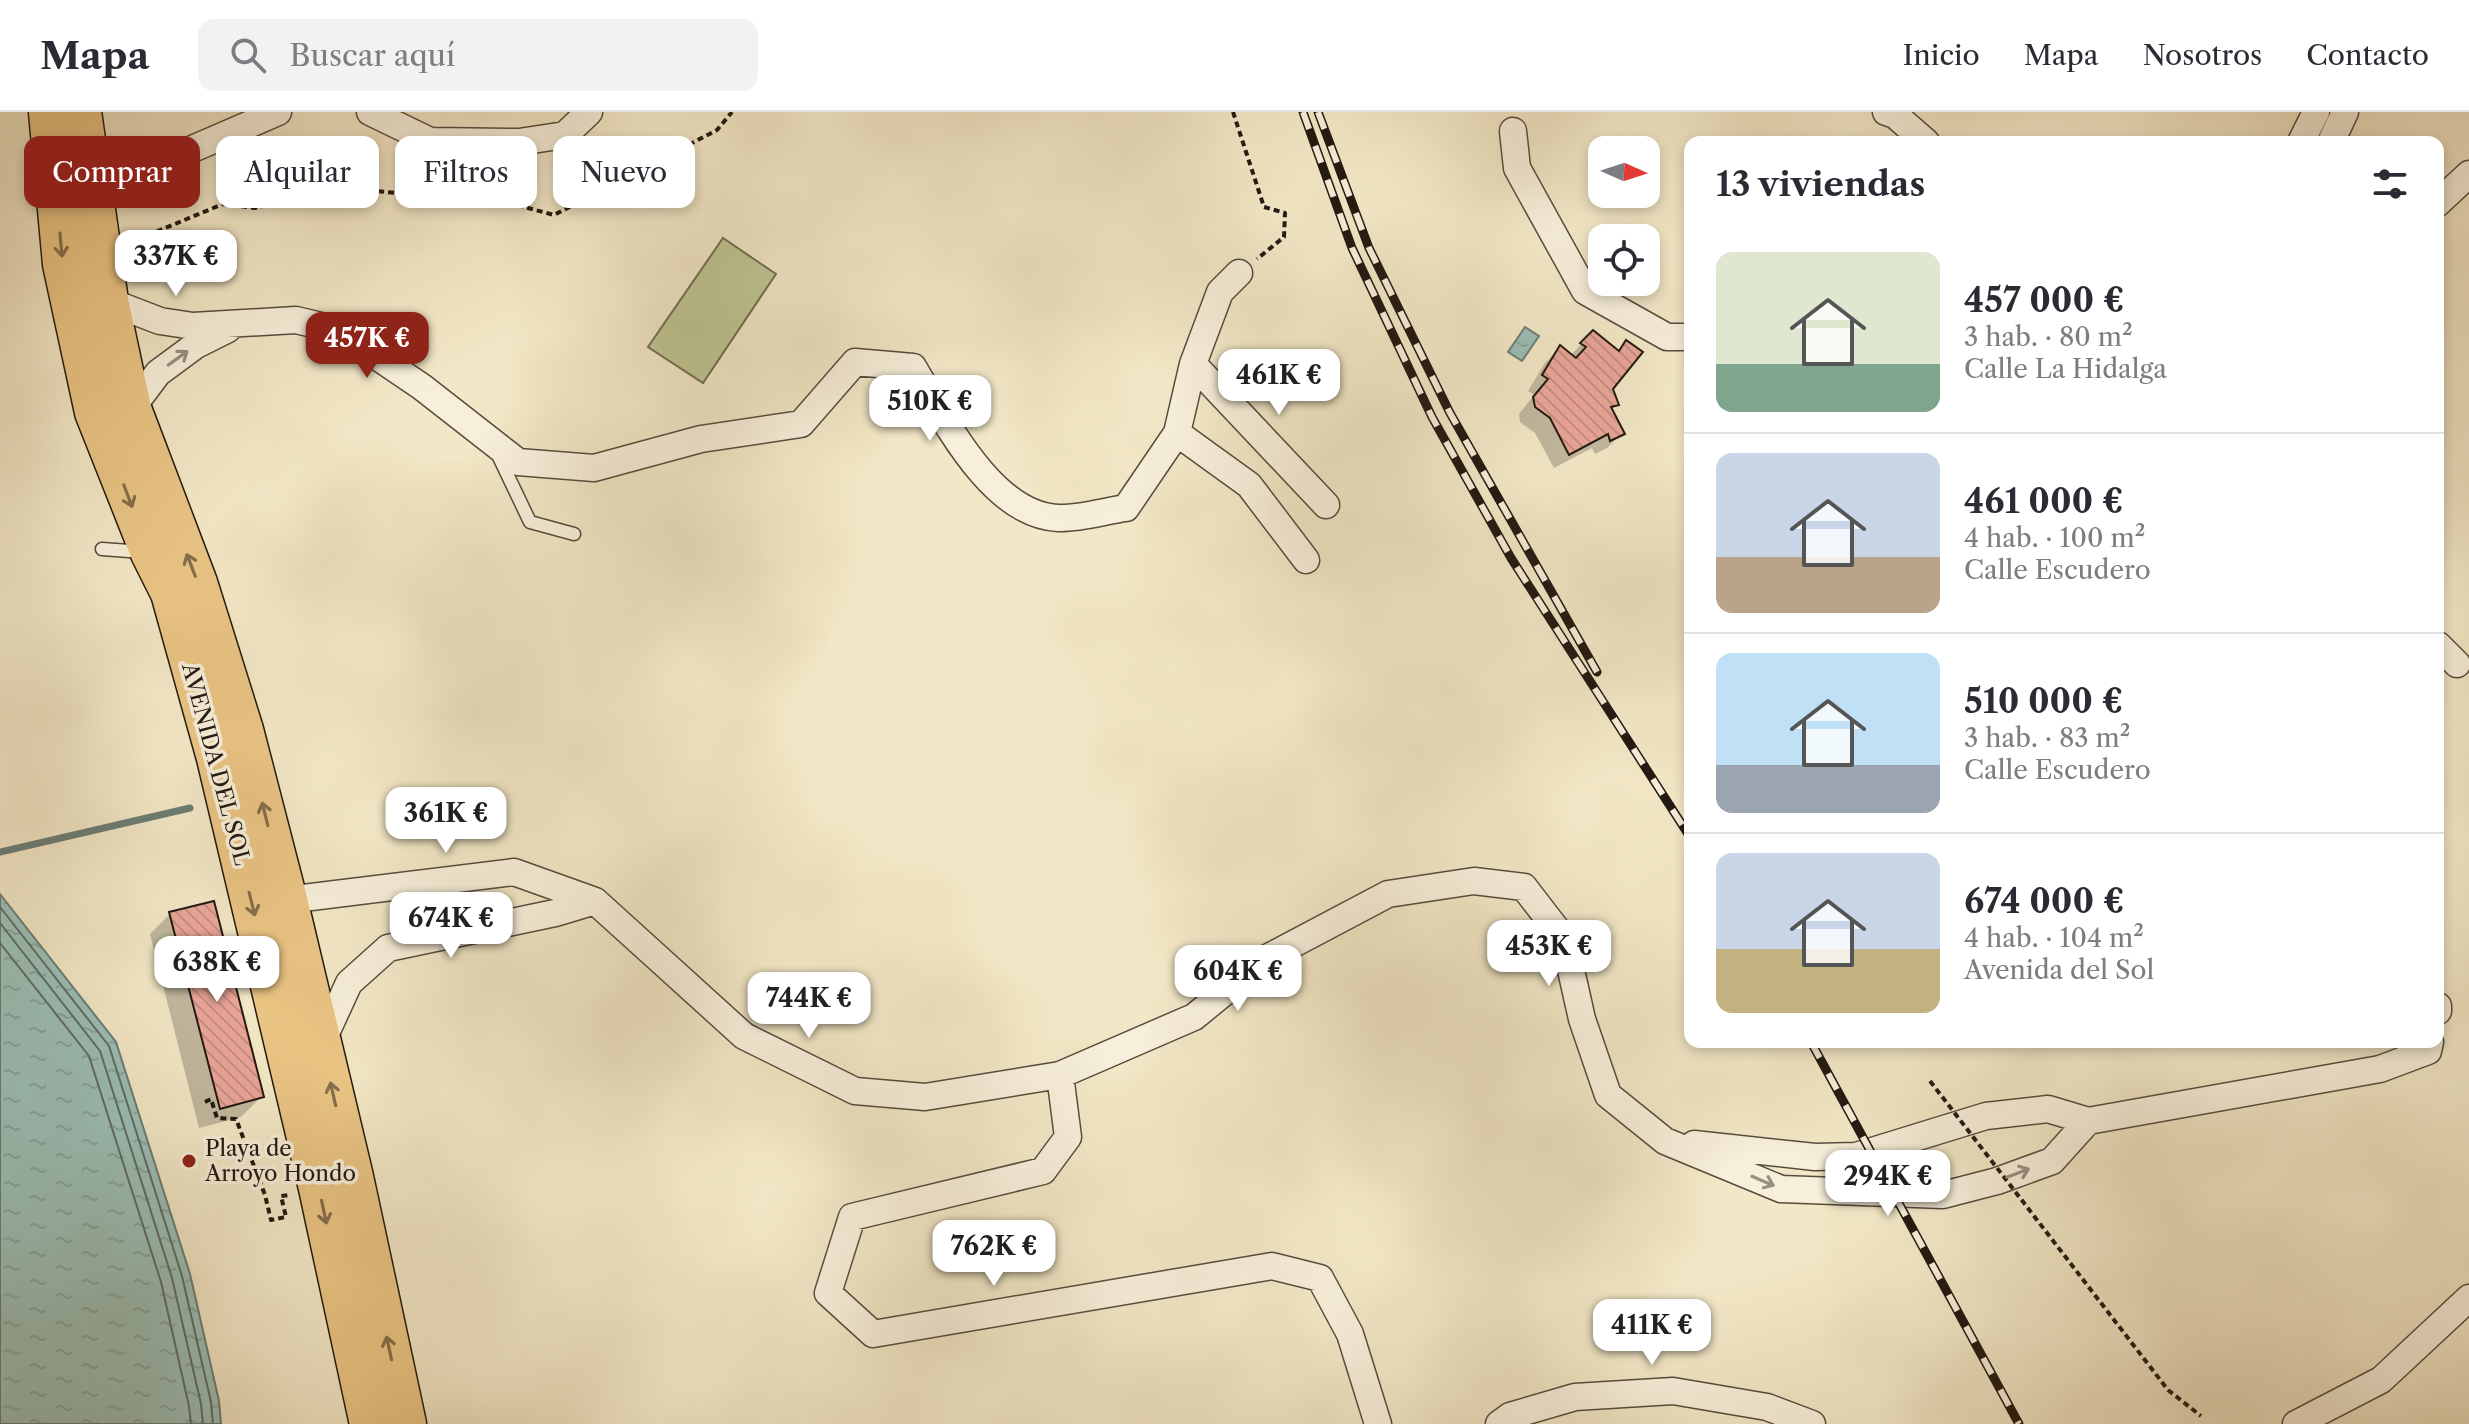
<!DOCTYPE html>
<html lang="es">
<head>
<meta charset="utf-8">
<style>
  body { margin:0; font-family:"Libre Caslon Text",serif; background:#f2f2f3; color:#2b2b33; height:100vh; display:flex; flex-direction:column; font-size:30px; white-space:nowrap }
  * { box-sizing:border-box; margin:0 }
  p { font-size:26px; color:#7c7c81 }
  .icon { flex:none; width:44px; height:44px; fill:none; stroke:currentColor; stroke-width:2; stroke-linecap:round; stroke-linejoin:round }
  .map { position:relative; flex:1; overflow:hidden }
  .side { position:absolute; left:1684px; top:24px; width:760px; height:912px; display:flex; flex-direction:column; background:#fff; border-radius:16px; box-shadow:0 4px 12px #0003 }
  .side>* { flex:none }
  .hud { position:absolute; left:24px; top:24px; width:760px; height:72px; display:flex; gap:16px }
  .needle { width:52px; rotate:93deg }
  .buttons { position:absolute; left:1588px; top:24px; display:grid; gap:16px }
  .buttons a { display:grid; place-items:center; width:72px; height:72px; border-radius:16px; background:#fff; box-shadow:0 4px 12px #0003; font-size:40px }
  .price { position:absolute; translate:-50% -68px; padding:0 18px; border-radius:16px; background:#fff; color:#222; font-size:26px; line-height:52px; filter:drop-shadow(0 2px 4px #0008) }
  .price::after { content:''; position:absolute; left:50%; top:48px; width:24px; height:18px; margin-left:-12px; background:inherit; clip-path:polygon(0 0,100% 0,50% 100%) }
  .price.on { background:#8f2418; color:#fff }
  ul { padding:0; list-style:none }
  li { display:flex; align-items:center; gap:24px; height:200px; padding:0 32px }
  li+li { border-top:2px solid #e1e1e2 }
  li span { display:grid; place-items:center; flex:none; width:224px; height:160px; border-radius:16px; color:#555 }
  li>.icon { margin-inline-start:auto }
  span .icon { width:96px; height:96px; fill:#fffc; stroke-width:1 }
  li b { font-size:34px }
  h2 { display:flex; justify-content:space-between; align-items:center; height:96px; padding:0 32px; font-size:34px }
  .tag { padding:0 28px; border-radius:16px; background:#fff; box-shadow:0 4px 12px #0003; font-size:28px; line-height:72px }
  .tag.on { background:#8f2418; color:#fff }
  header { display:flex; align-items:center; gap:48px; box-sizing:border-box; height:112px; padding:0 40px; background:#fff; border-bottom:2px solid #e1e1e2 }
  header strong { font-size:38px }
  nav { display:flex; gap:44px; margin-inline-start:auto; font-size:28px }
  .search { width:560px; height:72px; background:#f2f2f3; display:flex; align-items:center; gap:20px; box-sizing:border-box; padding:0 28px; border-radius:16px; color:#7c7c81; font-size:30px }
  .map>svg:first-child { display:block }
  .grass { fill:#bec492; stroke:#706e52; stroke-width:2 }
  .water { fill:url(#water-ripples); stroke:#6b7d74; stroke-width:2 }
  .shadow { fill:#0003 }
  .lines { fill:none; stroke-linecap:round; stroke-linejoin:round }
  .shore { stroke:#5e6c64; stroke-width:2 }
  .stream { stroke:#6b7d74; stroke-width:7 }
  .building { fill:url(#building-back-hatch); stroke:#221911; stroke-width:2 }
  .service-casing { stroke:#564c3e; stroke-width:15 }
  .minor-casing { stroke:#564c3e; stroke-width:29 }
  .primary-casing { stroke:#221911; stroke-width:43 }
  .path { stroke:#221911; stroke-width:4; stroke-dasharray:6 4; stroke-linecap:butt }
  .service { stroke:#f7efda; stroke-width:12 }
  .minor { stroke:#f7efda; stroke-width:26 }
  .primary { stroke:#e9c483; stroke-width:40 }
  .rail-casing { stroke:#221911; stroke-width:9 }
  .rail { stroke:#f7efda; stroke-width:6; stroke-dasharray:18; stroke-linecap:butt }
  .path-bridge { stroke:#221911; stroke-width:4; stroke-dasharray:6 4; stroke-linecap:butt }
  .oneway { stroke:#866e4a }
  .oneway2 { stroke:#978f80 }
  .poi-dot { fill:#8f2418; stroke:#f7efda; stroke-width:3 }
  .labels { text-anchor:middle; dominant-baseline:central; stroke-width:7; stroke-linejoin:round; paint-order:stroke }
  .street-label { font-size:22px; fill:#221911; stroke:#f7efda }
  .poi-label { font-size:22px; fill:#221911; stroke:#f7efda; text-anchor:start }
</style>
</head>
<body>
<header>
<strong>Mapa</strong>
<div class="search"><svg class="icon" aria-label="search" viewBox="0 0 24 24"><circle cx="10" cy="10" r="6"/><path d="M15 15l6 6"/></svg>Buscar aquí</div>
<nav><a>Inicio</a><a>Mapa</a><a>Nosotros</a><a>Contacto</a></nav>
</header>
<div class="map">
<svg width="2469" height="1312" viewBox="0 0 2469 1312">
  <defs>
    <pattern id="water-ripples" width="26" height="14" patternUnits="userSpaceOnUse" patternTransform="scale(2)"><rect width="26" height="14" fill="#9bbfb6"/><path d="M2 4q2-2 4 0t4 0M15 11q2-2 4 0t4 0" fill="none" stroke="#85a49b"/></pattern>
    <pattern id="building-back-hatch" width="6" height="6" patternUnits="userSpaceOnUse" patternTransform="scale(2)"><rect width="6" height="6" fill="#e9a598"/><path d="M-1 5l2 2M0 0l6 6M5-1l2 2" fill="none" stroke="#c88d82"/></pattern>
  </defs>
  <rect width="100%" height="100%" fill="#f2e7c6"/>
  <filter id="stains"><feTurbulence type="fractalNoise" baseFrequency=".0025" numOctaves="4"/><feColorMatrix values="0 0 0 0 .2 0 0 0 0 .09 0 0 0 0 .02 0 0 0 .5 -.17"/></filter>
  <radialGradient id="worn" r=".72"><stop offset=".6" stop-color="#630" stop-opacity="0"/><stop offset="1" stop-color="#630" stop-opacity=".3"/></radialGradient>
  <path class="grass" d="M723,126L776,162L703,271L648,235Z"/>
  <path class="water" d="M1525,215L1539,224L1522,249L1508,240Z
    M0,782L116,930L190,1162L219,1289L221,1312H0Z"/>
  <path class="shadow" d="M1593,220L1617,240L1626,231L1611,277L1617,292L1611,298L1622,321L1607,336L1595,342L1592,336L1554,356L1535,321L1520,310L1519,302L1534,283L1528,279L1545,251L1560,236L1570,244Z
    M170,802L262,984L241,1005L199,1016L150,822Z"/>
  <g class="lines">
    <path class="shore" d="M0,795L109,934L182,1164L211,1290L213,1312
      M0,811L100,939L172,1166L201,1292L203,1312
      M0,831L89,944L161,1170L189,1294L191,1312"/>
    <path class="stream" d="M0,740L190,696"/>
  </g>
  <path class="building" d="M1593,218L1619,239L1626,228L1643,240L1613,277L1619,293L1611,295L1625,322L1610,329L1608,322L1569,343L1550,306L1535,295L1533,285L1548,267L1542,263L1560,233L1576,246L1586,235L1580,231Z
    M214,789L264,985L220,997L169,800Z"/>
  <g class="lines">
    <defs>
      <path id="service" d="M498,343L530,410L574,422
        M102,437L143,440"/>
      <path id="minor" d="M370,0L430,29L519,30L565,23L589,0
        M1886,0L1895,3L1926,30
        M1513,19L1517,56L1585,179L1667,225H1690
        M2301,30L2316,0
        M2331,30L2345,0
        M153,54L278,0
        M2438,91L2469,62
        M108,189L160,209L193,214L296,208L338,218L422,275L518,350L594,356L701,327L801,312L855,250L913,255C944,306 991,403 1058,406C1079,407 1105,399 1126,396L1177,321L1193,252L1220,180L1239,161
        M1193,252L1326,393
        M131,297L158,261L196,233L228,217
        M1177,321L1249,373L1306,448
        M2438,533L2457,552
        M287,788L514,760L595,789L744,924L855,979L925,985L1060,963L1194,905L1265,847L1388,782L1474,769L1524,775L1564,827L1582,907L1608,983L1665,1029L1781,1077L1943,1083L1997,1069L2052,1049L2088,1009
        M2438,894V899
        M321,932L349,871L388,836L555,801L595,789
        M1060,963L1068,1025L1043,1059L852,1105L828,1181L873,1222L1272,1154L1320,1166L1350,1222L1378,1312
        M1694,1032L1815,1045L1856,1044L1986,1004L2048,997L2088,1009L2380,957L2428,939L2430,930
        M1499,1312L1510,1304L1575,1285L1673,1279L1767,1295L1812,1312
        M2296,1312L2381,1268L2469,1186"/>
      <path id="primary" d="M49,0L63,152L95,300L151,441L171,481L217,646L319,1076L370,1312
        M81,0L108,189L131,297L197,471L243,618L287,788L353,1065L406,1312"/>
    </defs>
    <use href="#service" class="service-casing"/>
    <use href="#minor" class="minor-casing"/>
    <use href="#primary" class="primary-casing"/>
    <path class="path" d="M1233,0L1264,95L1285,101L1284,125L1257,147
      M129,131L223,92L255,96L336,75L517,93L554,103L717,18L732,0
      M205,990L211,987L217,1006L236,1007L265,1083L271,1108L286,1105L281,1084L289,1083"/>
    <use href="#service" class="service"/>
    <use href="#minor" class="minor"/>
    <use href="#primary" class="primary"/>
    <defs>
      <path id="rail" d="M1303,0L1352,136L1432,305L1511,446L1690,725
        M1318,0L1369,136L1450,301L1597,560
        M1811,930L2019,1312"/>
    </defs>
    <use href="#rail" class="rail-casing"/>
    <use href="#rail" class="rail"/>
    <path class="path-bridge" d="M1930,969L2168,1278L2201,1304"/>
  </g>
  <defs><path id="oneway-shaft" d="M-6 0H5M1.5-3L5.5 0L1.5 3" fill="none" stroke-width="1.6" stroke-linecap="round" stroke-linejoin="round" transform="scale(2)"/></defs>
  <g class="oneway">
    <use href="#oneway-shaft" transform="translate(61 133) rotate(85)"/>
    <use href="#oneway-shaft" transform="translate(128 384) rotate(69)"/>
    <use href="#oneway-shaft" transform="translate(191 453) rotate(-111)"/>
    <use href="#oneway-shaft" transform="translate(265 702) rotate(-104)"/>
    <use href="#oneway-shaft" transform="translate(252 792) rotate(76)"/>
    <use href="#oneway-shaft" transform="translate(333 982) rotate(-103)"/>
    <use href="#oneway-shaft" transform="translate(324 1100) rotate(78)"/>
    <use href="#oneway-shaft" transform="translate(389 1236) rotate(-102)"/>
  </g>
  <g class="oneway2">
    <use href="#oneway-shaft" transform="translate(178 246) rotate(-36)"/>
    <use href="#oneway-shaft" transform="translate(2018 1061) rotate(-21)"/>
    <use href="#oneway-shaft" transform="translate(1763 1069) rotate(23)"/>
  </g>
  <circle class="poi-dot" cx="189" cy="1049" r="8"/>
  <g class="labels">
    <g class="street-label">
      <text transform="translate(216 652) rotate(75)">AVENIDA DEL SOL</text>
    </g>
    <g class="poi-label">
      <text x="205" y="1036">Playa de<tspan x="205" dy="25">Arroyo Hondo</tspan></text>
    </g>
  </g>
  <rect width="100%" height="100%" filter="url(#stains)"/>
  <rect width="100%" height="100%" fill="url(#worn)"/>
</svg>
<div class="buttons">
<a><svg class="needle" viewBox="-14 -14 28 28"><path d="M0-13l5 13h-10z" fill="#e53935"/><path d="M0 13l5-13h-10z" fill="#7c7c81"/></svg></a>
<a><svg class="icon" aria-label="locate" viewBox="0 0 24 24"><circle cx="12" cy="12" r="6"/><path d="M12 2v4M12 18v4M2 12h4M18 12h4"/></svg></a>
</div>
<b class="price" style="left:176px;top:186px">337K €</b>
<b class="price on" style="left:367px;top:268px">457K €</b>
<b class="price" style="left:1279px;top:305px">461K €</b>
<b class="price" style="left:930px;top:331px">510K €</b>
<b class="price" style="left:446px;top:743px">361K €</b>
<b class="price" style="left:451px;top:848px">674K €</b>
<b class="price" style="left:1549px;top:876px">453K €</b>
<b class="price" style="left:217px;top:892px">638K €</b>
<b class="price" style="left:1238px;top:901px">604K €</b>
<b class="price" style="left:809px;top:928px">744K €</b>
<b class="price" style="left:1888px;top:1106px">294K €</b>
<b class="price" style="left:994px;top:1176px">762K €</b>
<b class="price" style="left:1652px;top:1255px">411K €</b>
<div class="hud">
<a class="tag on">Comprar</a>
<a class="tag">Alquilar</a>
<a class="tag">Filtros</a>
<a class="tag">Nuevo</a>
</div>
<section class="side">
<h2>13 viviendas<svg class="icon" aria-label="filters" viewBox="0 0 24 24"><path d="M4 7h16M4 17h16"/><circle cx="9" cy="7" r="2"/><circle cx="15" cy="17" r="2"/></svg></h2>
<ul>
<li><span style="background:linear-gradient(#dfe7d0 70%,#7fa58c 0)"><svg class="icon" aria-label="home" viewBox="0 0 24 24"><path d="M3 11l9-7 9 7M6 9v11h12V9"/></svg></span><div><b>457 000 €</b><p>3 hab. · 80 m²</p><p>Calle La Hidalga</p></div></li>
<li><span style="background:linear-gradient(#c9d6e8 65%,#b9a48a 0)"><svg class="icon" aria-label="home" viewBox="0 0 24 24"><path d="M3 11l9-7 9 7M6 9v11h12V9"/></svg></span><div><b>461 000 €</b><p>4 hab. · 100 m²</p><p>Calle Escudero</p></div></li>
<li><span style="background:linear-gradient(#bfe0f5 70%,#9aa5b1 0)"><svg class="icon" aria-label="home" viewBox="0 0 24 24"><path d="M3 11l9-7 9 7M6 9v11h12V9"/></svg></span><div><b>510 000 €</b><p>3 hab. · 83 m²</p><p>Calle Escudero</p></div></li>
<li><span style="background:linear-gradient(#c9d6e8 60%,#c2b280 0)"><svg class="icon" aria-label="home" viewBox="0 0 24 24"><path d="M3 11l9-7 9 7M6 9v11h12V9"/></svg></span><div><b>674 000 €</b><p>4 hab. · 104 m²</p><p>Avenida del Sol</p></div></li>
</ul>
</section>
</div>
</body>
</html>
